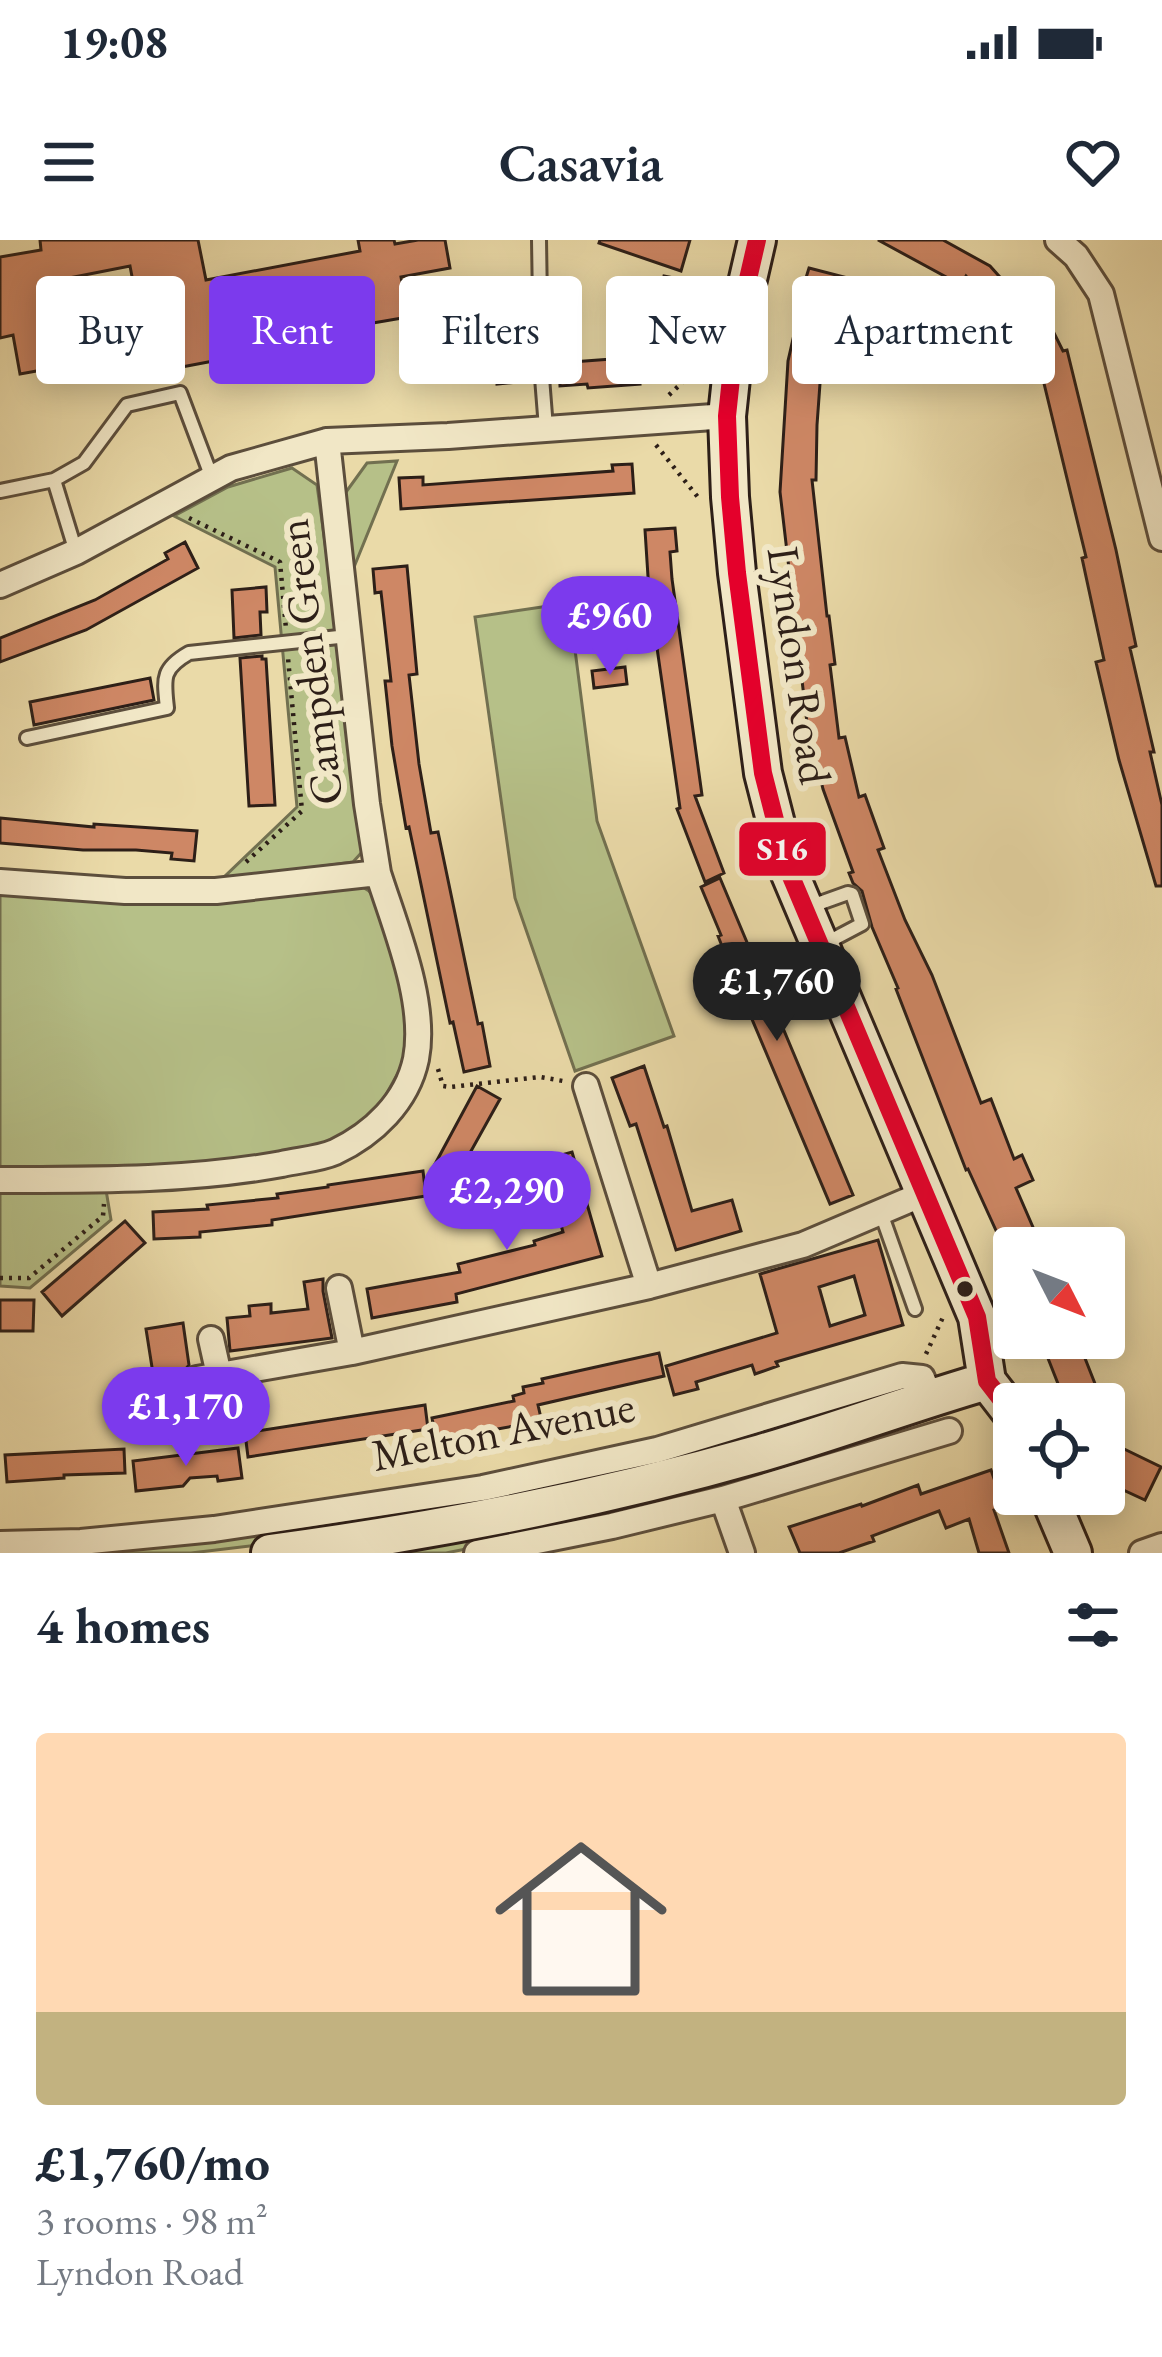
<!DOCTYPE html>
<html lang="en">
<head>
<meta charset="utf-8">
<style>
  body { margin:0; font-family:"EB Garamond",serif; background:#f2f2f3; color:#1f2937; height:100vh; display:flex; flex-direction:column; font-size:45px; white-space:nowrap }
  * { box-sizing:border-box; margin:0 }
  p { font-size:39px; color:#747a83 }
  .icon { flex:none; width:66px; height:66px; fill:none; stroke:currentColor; stroke-width:2; stroke-linecap:round; stroke-linejoin:round }
  .map { position:relative; height:1313px; overflow:hidden }
  .details { display:flex; flex-direction:column; background:#fff; flex:1 }
  .details>* { flex:none }
  .banner { position:absolute; left:36px; top:36px; width:1092px; height:108px; display:flex; gap:24px }
  .needle { width:78px; rotate:132deg }
  .buttons { position:absolute; left:993px; top:987px; display:grid; gap:24px }
  .buttons a { display:grid; place-items:center; width:132px; height:132px; border-radius:12px; background:#fff; box-shadow:0 6px 30px #0003; font-size:60px }
  .price { position:absolute; translate:-50% -102px; padding:0 27px; border-radius:42px; background:#7c3aed; color:#fff; font-size:39px; line-height:78px; filter:drop-shadow(0 3px 6px #0008) }
  .price::after { content:''; position:absolute; left:50%; top:72px; width:36px; height:27px; margin-left:-18px; background:inherit; clip-path:polygon(0 0,100% 0,50% 100%) }
  .price.active { background:#222; color:#fff }
  ul { padding:0; list-style:none }
  li { display:grid; align-content:center; gap:24px; height:636px; padding:0 36px }
  li span { display:grid; place-items:center; height:372px; border-radius:12px; color:#555 }
  li>.icon { margin-inline-start:auto }
  span .icon { width:216px; height:216px; fill:#fffc; stroke-width:1 }
  li b { font-size:51px }
  h2 { display:flex; justify-content:space-between; align-items:center; height:144px; padding:0 36px; font-size:51px }
  .chip { padding:0 42px; border-radius:12px; background:#fff; box-shadow:0 6px 30px #0003; font-size:42px; line-height:108px }
  .chip.active { background:#7c3aed; color:#fff }
  .status { display:flex; justify-content:space-between; align-items:center; height:84px; padding:0 60px; background:#fff; direction:ltr }
  .status svg { height:33px; fill:currentColor }
  header { display:flex; justify-content:space-between; align-items:center; height:156px; padding:0 36px; background:#fff; font-size:54px; font-weight:600 }
  .map>svg:first-child { display:block }
  .green { fill:#b6c088; stroke:#727050; stroke-width:3 }
  .building { fill:#ce8765; stroke:#2d1f18; stroke-width:3; fill-rule:evenodd }
  .lines { fill:none; stroke-linecap:round; stroke-linejoin:round }
  .lane-casing { stroke:#5c4e3c; stroke-width:18 }
  .street-casing { stroke:#5c4e3c; stroke-width:30 }
  .secondary-casing { stroke:#2d1f18; stroke-width:42 }
  .path { stroke:#2d1f18; stroke-width:4.5; stroke-dasharray:3 6; stroke-linecap:butt }
  .lane { stroke:#f1e7c6; stroke-width:12 }
  .street { stroke:#f1e7c6; stroke-width:24 }
  .secondary { stroke:#f1e7c6; stroke-width:36 }
  .bus-1-casing { stroke:#f1e7c6; stroke-width:27 }
  .bus-1 { stroke:#e4002b; stroke-width:18 }
  .bus-dot { fill:#2d1f18; stroke:#f1e7c6; stroke-width:4.5 }
  .labels { text-anchor:middle; dominant-baseline:central; stroke-width:12; stroke-linejoin:round; paint-order:stroke }
  .street-label { font-size:45px; fill:#2d1f18; stroke:#f1e7c6 }
  .line-badge { stroke:#f1e7c6; stroke-width:4.5 }
  .badge-label { font-size:33px; text-anchor:middle; font-weight:bold; fill:#fff }
</style>
</head>
<body>
<div class="status"><b>19:08</b><svg viewBox="0 0 49 12"><path d="M0 12V9h3v3zM5 12V6h3v6zM10 12V3h3v9zM15 12V0h3v12zM26 1h20v11H26zM47 4h2v5h-2z"/></svg></div>
<header><svg class="icon" aria-label="menu" viewBox="0 0 24 24"><path d="M4 6h16M4 12h16M4 18h16"/></svg>Casavia<svg class="icon" aria-label="heart" viewBox="0 0 24 24"><path d="M12 20l-8-8c-3-5 5-10 8-4 3-6 11-1 8 4z"/></svg></header>
<div class="map">
<svg width="1162" height="1313" viewBox="0 0 1162 1313">
  <rect width="100%" height="100%" fill="#eadaa8"/>
  <filter id="stains"><feTurbulence type="fractalNoise" baseFrequency=".00167" numOctaves="4"/><feColorMatrix values="0 0 0 0 .2 0 0 0 0 .09 0 0 0 0 .02 0 0 0 .5 -.17"/></filter>
  <radialGradient id="worn" r=".72"><stop offset=".6" stop-color="#630" stop-opacity="0"/><stop offset="1" stop-color="#630" stop-opacity=".3"/></radialGradient>
  <path class="green" d="M397,221L350,337L341,259L367,223Z
    M292,228L317,245L366,599L362,612L353,622L221,640L297,567L275,327L174,276L228,247Z
    M569,363L597,581L674,796L575,831L515,658L475,377Z
    M356,643L369,651L381,666L403,739L406,790L403,824L383,860L357,887L333,904L243,924L0,927V648Z
    M106,950L111,980L30,1048L0,1046V951Z
    M897,1144L908,1147L723,1211L326,1297L191,1313H5L230,1293Z
    M657,1258L659,1261L656,1266L471,1308L446,1313H362Z"/>
  <path class="building" d="M40,0H198L206,40L360,11L358,0H394L395,4L418,0H445L450,28L401,37L408,77L373,83L372,76L222,104L224,119L150,133L148,125L55,142L53,128L20,134L13,95L0,98V17L41,10ZM130,26L140,79L68,92L59,40Z
    M600,0H690L681,31L599,3Z
    M878,0H943L990,26L1024,64L1036,57L1063,111L1067,110L1116,310L1136,406L1130,408L1154,512H1150L1162,565V646H1156L1119,520L1096,422L1104,420L1082,318L1086,317L1033,98L1022,103L1003,64L996,70L966,36L961,45Z
    M809,28L848,38L839,66L836,65L827,116H822L817,185L816,240H812L827,376H829L835,424L830,425L839,498L845,497L859,557L865,555L884,608L878,610L905,680L932,735L981,863L991,859L1014,919L1022,915L1033,940L1016,948L1042,1008H1004L968,929L966,930L896,749L898,748L872,687L862,651L853,643L849,633L853,632L823,549L807,483L780,252L788,121L803,55L801,54Z
    M664,36L693,42L683,92L654,86Z
    M518,116L519,142L497,144L496,118Z
    M638,117L640,144L588,148L587,144L560,146L559,123Z
    M632,224L634,253L401,269L399,238L423,237V245L613,231L612,225Z
    M675,288L677,311L670,312L672,339L702,555L695,556L724,633L705,642L677,569L680,568L649,352L645,290Z
    M185,302L198,328L86,390L0,422V398L95,360L168,319L165,313Z
    M407,326L417,434L409,435L419,524L431,593L438,592L478,784L482,783L490,826L464,832L453,782L450,783L409,587L406,588L392,506L385,441H391L381,352L375,353L373,329Z
    M266,347L267,372H260L261,395L234,398L232,350Z
    M262,416V419H266L275,565L249,566L240,418Z
    M625,427L627,444L594,448L592,431Z
    M150,438L154,460L34,485L30,462Z
    M0,578L94,587V584L197,591L194,621L171,619L172,613L136,610H83L0,603Z
    M720,638L853,955L830,964L735,739L718,696L721,695L701,647Z
    M644,826L664,887L667,886L692,971L732,960L741,991L676,1010L636,884L630,886L612,838Z
    M477,846L500,859L456,938L434,926Z
    M572,912L602,1016L456,1054L457,1062L372,1078L367,1049L460,1032L458,1024L535,1005L534,1001L563,992L543,920Z
    M423,931L426,956L272,980V985L200,992V997L154,999L153,972L208,969L207,965L278,958L277,954L328,947V945Z
    M125,981L145,1003L62,1076L42,1052Z
    M878,1000L903,1085L776,1122L778,1126L755,1134L752,1125L696,1142L698,1149L674,1155L666,1126L777,1093L760,1034ZM854,1036L865,1075L830,1086L819,1047Z
    M323,1039V1051L332,1098L230,1111L227,1078L250,1076L249,1066L271,1064V1073L308,1069L304,1042Z
    M0,1060H34L33,1091H0Z
    M183,1083L189,1125L181,1135L154,1140L146,1089Z
    M1040,1098H1077L1103,1164H1066Z
    M659,1113L664,1136L538,1165L543,1187L521,1192L519,1185L492,1190L460,1197L461,1204L438,1209L432,1178L514,1161L513,1156L524,1153L523,1147L543,1143L542,1139Z
    M425,1165L428,1189L248,1217L245,1193Z
    M1105,1170L1120,1207L1161,1227L1145,1260L1104,1241Z
    M238,1208L242,1238L218,1241L217,1236L190,1238L183,1246L136,1251L133,1221Z
    M124,1209L125,1233L64,1235V1238L7,1242L5,1215Z
    M991,1230L1004,1267L994,1270L1009,1313H979L969,1279L946,1288L939,1271L872,1296L874,1301L839,1313H800L789,1287L861,1264L862,1266L918,1245L921,1254Z"/>
  <g class="lines">
    <defs>
      <path id="lane" d="M539,0L541,125L546,188
        M54,240L76,312
        M0,251L54,240L84,223L127,165L180,153L212,238
        M27,498L167,468C164,439 161,429 189,413L348,396
        M809,667L848,653L852,654L862,684L826,703
        M881,973L915,1069"/>
      <path id="street" d="M1058,0L1076,16L1101,54L1162,298
        M327,201L367,564L378,633
        M0,345L76,312L231,228L327,201L448,196L727,176
        M0,642L125,651H216L378,633C395,687 427,762 416,819C407,862 373,894 335,912C319,919 299,920 282,924C188,941 95,940 0,940
        M586,846L649,1046
        M339,1048L352,1112
        M211,1099L219,1135
        M197,1139L352,1112L649,1046L803,1005L923,954
        M723,1259L742,1313
        M0,1304L81,1302L214,1289L483,1248L657,1210L902,1136L922,1138L930,1158
        M477,1313L612,1286L723,1259L949,1191
        M1142,1313L1162,1306"/>
      <path id="secondary" d="M757,0L736,91L727,176L730,257L737,333L763,533L787,627L977,1077L987,1141L1014,1176
        M1048,1254L1073,1313
        M270,1313C436,1291 600,1259 761,1213C837,1191 911,1163 987,1141"/>
    </defs>
    <use href="#lane" class="lane-casing"/>
    <use href="#street" class="street-casing"/>
    <use href="#secondary" class="secondary-casing"/>
    <path class="path" d="M669,155L705,121
      M656,205L701,261
      M189,278L280,322L286,389
      M246,622L302,571L288,418
      M438,829L443,846L450,847L540,837L563,841
      M0,1038H29L103,976L104,964
      M926,1114L944,1075"/>
    <use href="#lane" class="lane"/>
    <use href="#street" class="street"/>
    <use href="#secondary" class="secondary"/>
    <defs>
      <path id="bus-1" d="M757,0L736,91L727,176L730,257L737,333L763,533L787,627L977,1077L987,1141L1014,1176"/>
    </defs>
    <use href="#bus-1" class="bus-1-casing"/>
    <use href="#bus-1" class="bus-1"/>
  </g>
  <circle class="bus-dot" cx="965" cy="1049" r="10"/>
  <g class="labels">
    <g class="street-label">
      <text transform="translate(309 422) rotate(-97)">Campden Green</text>
      <text transform="translate(800 425) rotate(82)">Lyndon Road</text>
      <text transform="translate(503 1190) rotate(-11)">Melton Avenue</text>
    </g>
  </g>
  <rect class="line-badge" x="737" y="580" width="91" height="58" rx="12" fill="#e4002b"/>
  <g class="badge-label">
    <text x="782" y="620">S16</text>
  </g>
  <rect width="100%" height="100%" filter="url(#stains)"/>
  <rect width="100%" height="100%" fill="url(#worn)"/>
</svg>
<div class="buttons">
<a><svg class="needle" viewBox="-14 -14 28 28"><path d="M0-13l5 13h-10z" fill="#e53935"/><path d="M0 13l5-13h-10z" fill="#747a83"/></svg></a>
<a><svg class="icon" aria-label="locate" viewBox="0 0 24 24"><circle cx="12" cy="12" r="6"/><path d="M12 2v4M12 18v4M2 12h4M18 12h4"/></svg></a>
</div>
<b class="price" style="left:610px;top:438px">£960</b>
<b class="price active" style="left:777px;top:804px">£1,760</b>
<b class="price" style="left:507px;top:1013px">£2,290</b>
<b class="price" style="left:186px;top:1229px">£1,170</b>
<div class="banner">
<a class="chip">Buy</a>
<a class="chip active">Rent</a>
<a class="chip">Filters</a>
<a class="chip">New</a>
<a class="chip">Apartment</a>
</div>
</div>
<section class="details">
<h2>4 homes<svg class="icon" aria-label="filters" viewBox="0 0 24 24"><path d="M4 7h16M4 17h16"/><circle cx="9" cy="7" r="2"/><circle cx="15" cy="17" r="2"/></svg></h2>
<ul>
<li><span style="background:linear-gradient(#ffd9b3 75%,#c2b280 0)"><svg class="icon" aria-label="home" viewBox="0 0 24 24"><path d="M3 11l9-7 9 7M6 9v11h12V9"/></svg></span><div><b>£1,760/mo</b><p>3 rooms · 98 m²</p><p>Lyndon Road</p></div></li>
</ul>
</section>
</body>
</html>
